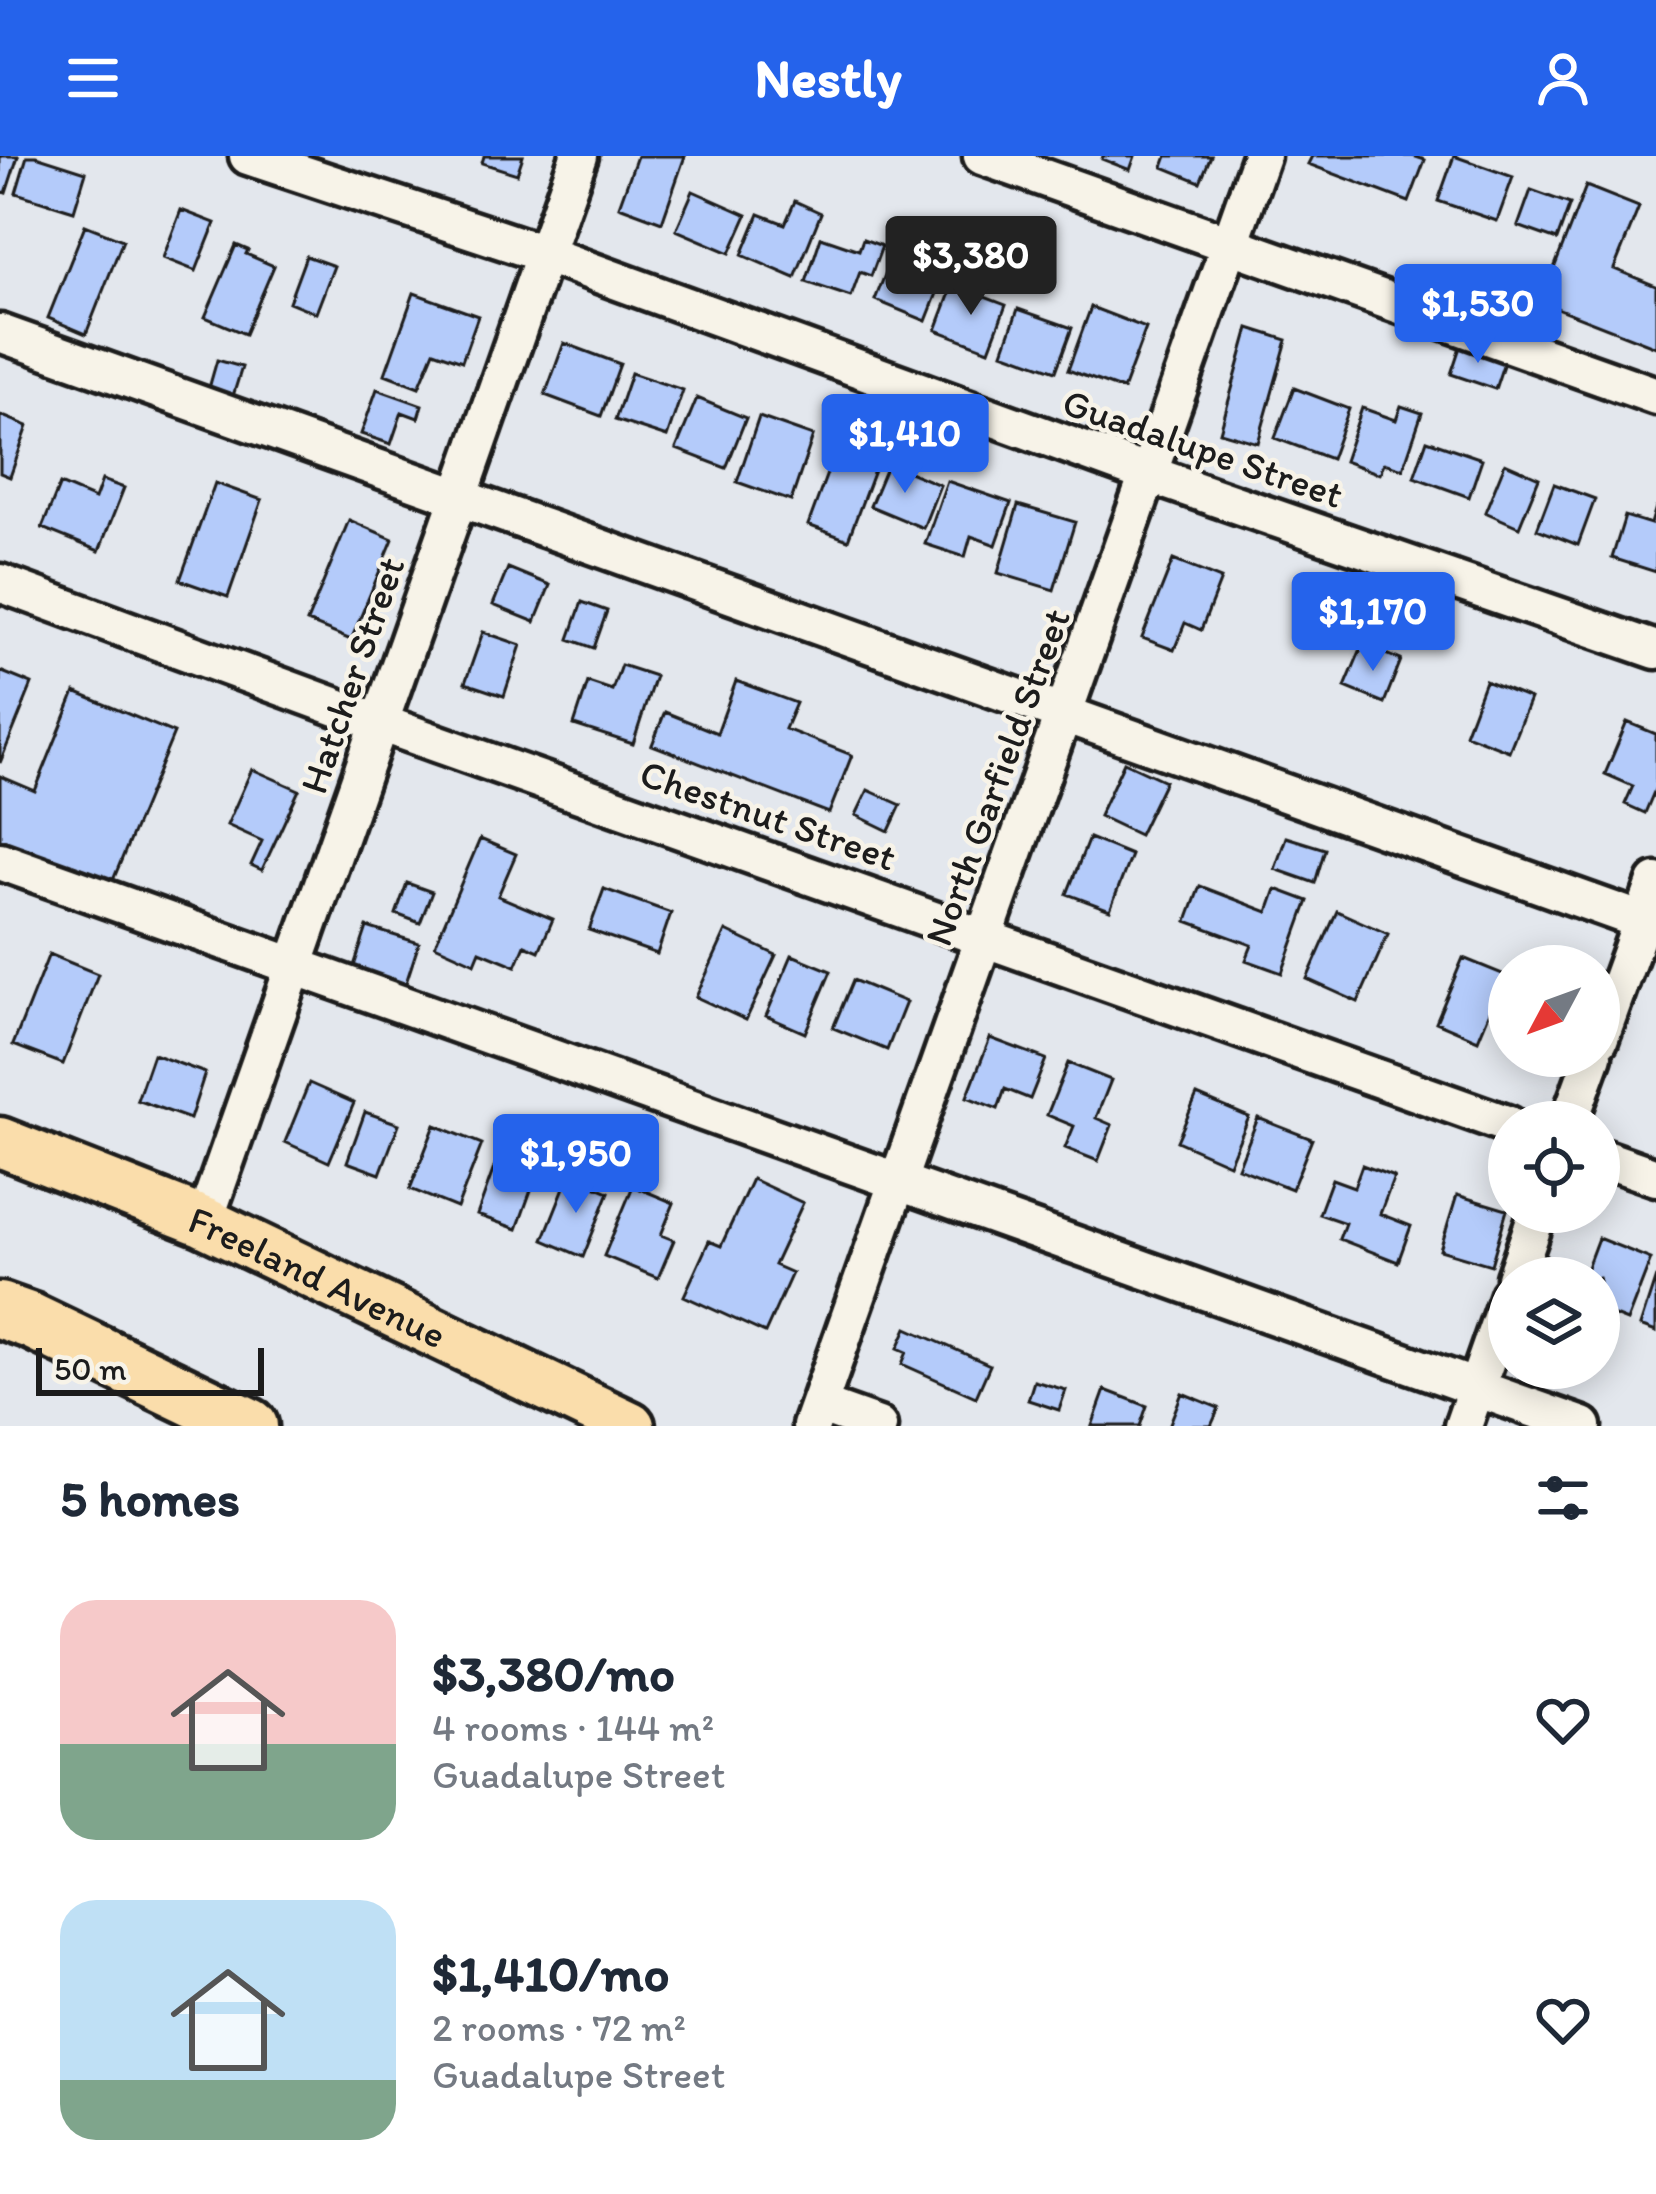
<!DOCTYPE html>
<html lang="en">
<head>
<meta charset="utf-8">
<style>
  body { margin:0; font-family:Itim,sans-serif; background:#f2f2f3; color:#1f2937; height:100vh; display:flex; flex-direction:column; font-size:45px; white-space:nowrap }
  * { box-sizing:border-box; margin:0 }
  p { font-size:39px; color:#747a83 }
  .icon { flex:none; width:66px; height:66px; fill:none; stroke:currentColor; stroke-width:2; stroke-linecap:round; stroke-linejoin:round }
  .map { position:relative; height:1270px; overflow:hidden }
  .sheet { display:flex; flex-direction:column; background:#fff; flex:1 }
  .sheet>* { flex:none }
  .needle { width:78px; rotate:229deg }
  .tools { position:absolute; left:1488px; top:789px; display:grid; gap:24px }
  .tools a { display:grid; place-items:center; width:132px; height:132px; border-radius:50%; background:#fff; box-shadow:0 6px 30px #0003; font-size:60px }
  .scale { position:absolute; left:36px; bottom:30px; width:228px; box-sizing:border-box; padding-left:12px; border:6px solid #1c1c1c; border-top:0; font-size:33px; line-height:42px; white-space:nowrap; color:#1c1c1c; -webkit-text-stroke:9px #f7f3e8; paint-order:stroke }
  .price { position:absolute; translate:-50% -102px; padding:0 27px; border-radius:12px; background:#2563eb; color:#fff; font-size:39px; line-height:78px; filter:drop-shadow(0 3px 6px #0008) }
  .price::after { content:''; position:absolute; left:50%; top:72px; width:36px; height:27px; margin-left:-18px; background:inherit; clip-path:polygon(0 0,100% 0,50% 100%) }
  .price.on { background:#222; color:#fff }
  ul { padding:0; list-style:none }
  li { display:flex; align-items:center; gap:36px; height:300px; padding:0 60px }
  li span { display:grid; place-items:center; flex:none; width:336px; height:240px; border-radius:36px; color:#555 }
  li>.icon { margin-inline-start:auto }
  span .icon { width:144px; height:144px; fill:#fffc; stroke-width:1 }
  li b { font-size:51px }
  h2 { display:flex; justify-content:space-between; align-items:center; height:144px; padding:0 60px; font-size:51px }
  header { display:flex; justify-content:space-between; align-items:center; height:156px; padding:0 60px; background:#2563eb; color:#fff; font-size:54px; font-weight:700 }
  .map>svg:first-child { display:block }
  .building { fill:#b4cbfa; stroke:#1c1c1c; stroke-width:3 }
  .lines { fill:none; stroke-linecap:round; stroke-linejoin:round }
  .minor-casing { stroke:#1c1c1c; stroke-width:45 }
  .major-casing { stroke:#1c1c1c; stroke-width:57 }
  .highway-casing { stroke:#1c1c1c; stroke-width:63 }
  .minor { stroke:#f7f3e8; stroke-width:36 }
  .major { stroke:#faddab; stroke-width:48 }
  .highway { stroke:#faddab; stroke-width:54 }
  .labels { text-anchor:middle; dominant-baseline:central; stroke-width:9; stroke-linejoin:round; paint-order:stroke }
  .street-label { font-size:39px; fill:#1c1c1c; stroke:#f7f3e8 }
</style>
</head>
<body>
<header><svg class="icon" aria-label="menu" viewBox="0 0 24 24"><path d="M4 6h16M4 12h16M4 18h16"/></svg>Nestly<svg class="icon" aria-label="person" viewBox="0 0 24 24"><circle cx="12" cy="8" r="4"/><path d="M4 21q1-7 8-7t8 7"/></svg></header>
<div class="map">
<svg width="1656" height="1270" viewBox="0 0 1656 1270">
  <rect width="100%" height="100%" fill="#e3e7ed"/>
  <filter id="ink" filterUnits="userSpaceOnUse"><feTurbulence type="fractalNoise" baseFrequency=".00833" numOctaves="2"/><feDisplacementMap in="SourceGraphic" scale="24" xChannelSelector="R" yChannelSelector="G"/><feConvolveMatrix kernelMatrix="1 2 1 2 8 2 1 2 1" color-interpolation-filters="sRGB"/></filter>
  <g filter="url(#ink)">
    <path class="building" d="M0,0H18L6,37L0,35Z
      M27,0H36L86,16L74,55L16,37Z
      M484,0H523L517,18L482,7Z
      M637,0H685L662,66L619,50Z
      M1103,0H1135L1130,14L1102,3Z
      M1167,0H1211L1200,26L1163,11Z
      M1312,0H1413L1425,4L1409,46L1308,8Z
      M1454,0L1513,21L1497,65L1438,45Z
      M1586,30L1639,51L1614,113L1656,130V191L1541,146Z
      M1531,34L1570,48L1557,84L1518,70Z
      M693,35L747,59L730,97L676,74Z
      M795,45L821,57L795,122L742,99L759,58L785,68Z
      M181,54L215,67L196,115L163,102Z
      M85,69L123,84L86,178L48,162Z
      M821,81L859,94L863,83L882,90L871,120L860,116L851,141L806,126Z
      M236,89L248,94L246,98L274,110L245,178L205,161Z
      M306,100L334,110L316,157L289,146Z
      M892,101L943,122L926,165L875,144Z
      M953,129L1006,149L989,194L936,174Z
      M414,137L478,160L462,205L434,195L419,231L385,218Z
      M1091,151L1146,172L1123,234L1068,214Z
      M1018,153L1072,172L1056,215L1003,196Z
      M1249,172L1287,184L1258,287L1220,276Z
      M564,187L620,208L601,260L545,239Z
      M1461,188L1505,203L1495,233L1451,218Z
      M217,204L242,211L233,240L209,232Z
      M631,217L683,234L667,281L615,264Z
      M1294,232L1349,253L1331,303L1275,282Z
      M377,233L422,249L418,262L402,256L391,288L361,278Z
      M697,242L746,262L726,312L676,293Z
      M1401,250L1422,257L1403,313L1384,307L1380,318L1344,305L1362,252L1396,264Z
      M0,259L28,270L10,321L0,317Z
      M759,261L813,280L791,345L737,326Z
      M1427,284L1482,303L1469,341L1414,321Z
      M839,285L879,301L848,384L808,369Z
      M888,307L940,329L923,372L870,350Z
      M1505,307L1539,322L1519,371L1485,356Z
      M102,324L124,332L99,395L42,372L60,328L95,343Z
      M947,325L1011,347L996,389L971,380L965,401L925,388Z
      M215,327L262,344L228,441L180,424Z
      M1554,328L1595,343L1578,389L1537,373Z
      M1018,349L1075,366L1054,434L998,417Z
      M1656,351V416L1612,402L1625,360L1651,368Z
      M349,364L393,383L351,484L307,466Z
      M1173,404L1221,423L1201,474L1185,467L1174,494L1142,482Z
      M508,412L550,429L535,466L493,449Z
      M582,446L607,455L594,492L569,483Z
      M483,476L521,489L504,540L465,527Z
      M1363,488L1401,504L1384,547L1345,531Z
      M621,509L655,520L633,588L574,569L588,526L612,534Z
      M0,515L32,528L0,607Z
      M736,525L796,547L785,573L852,599L829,657L652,589L665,556L717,577Z
      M1485,525L1530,543L1509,595L1465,578Z
      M75,536L174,577L111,729L0,683V620L35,635Z
      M1627,566L1656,578V631L1645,657L1625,648L1633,630L1605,618Z
      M1124,606L1165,625L1139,679L1099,660Z
      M252,613L299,634L262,714L251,709L262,685L227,669Z
      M868,634L901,649L889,675L856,659Z
      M1286,681L1325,693L1315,727L1275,713Z
      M1089,682L1131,699L1110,754L1067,738Z
      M480,683L516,698L498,740L553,763L539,795L525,789L516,810L480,795L475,807L435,789Z
      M407,727L432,736L420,767L396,758Z
      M1200,730L1268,756L1276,733L1308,745L1282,817L1246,804L1252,789L1187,765Z
      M604,733L671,757L657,798L589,774Z
      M1337,755L1388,778L1358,846L1307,823Z
      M367,771L419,787L404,833L352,816Z
      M726,775L776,799L746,864L696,841Z
      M49,798L98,818L63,908L13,889Z
      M792,799L831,815L805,877L766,860Z
      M1463,802L1505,819L1478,884L1436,866Z
      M853,824L906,846L887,894L833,872Z
      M990,882L1046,903L1030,943L1005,933L998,953L967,941Z
      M153,898L205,917L190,963L137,944Z
      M1068,907L1111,924L1096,962L1112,969L1098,1005L1065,992L1074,970L1047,959Z
      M309,927L354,947L329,1006L285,986Z
      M1197,939L1249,961L1229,1008L1177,985Z
      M365,956L399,968L380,1018L347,1006Z
      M1258,962L1312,983L1292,1033L1238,1012Z
      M435,969L482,988L457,1052L410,1033Z
      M499,998L539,1012L517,1073L477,1059Z
      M1362,1009L1394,1021L1380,1058L1411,1070L1398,1106L1339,1083L1345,1067L1319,1058L1332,1023L1354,1031Z
      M569,1019L609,1036L583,1101L543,1084Z
      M752,1023L803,1047L774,1109L792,1117L765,1177L684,1140L709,1085L721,1090Z
      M633,1030L674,1047L661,1079L674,1084L658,1122L604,1100Z
      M1457,1039L1507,1054L1491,1109L1440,1094Z
      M1598,1082L1651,1103L1627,1165L1612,1159L1601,1186L1599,1185V1122H1583Z
      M1656,1121V1176L1640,1170Z
      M907,1172L990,1209L976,1241L902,1208L907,1196L898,1192Z
      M1034,1225L1066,1234L1059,1254L1028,1244Z
      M1105,1234L1147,1250L1140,1270H1092Z
      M1182,1237L1219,1252L1211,1270H1169Z"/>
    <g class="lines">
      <defs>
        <path id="minor" d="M248,0L544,98L1148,318L1656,494
          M982,0L1656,240
          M0,177L1656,770
          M0,427L380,567L1509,969
          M0,705L1583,1270
          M1599,884L1656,726
          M1569,966L1593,900
          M1599,1001L1656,1021
          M204,1066L579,0
          M1515,1122L1538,1056
          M819,1249L878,1270
          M811,1270L1261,0
          M1463,1270L1509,1139"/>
        <g id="major">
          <path id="s1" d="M0,986L204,1066L630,1270"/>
        </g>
        <path id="highway" d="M0,1154L31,1165L250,1270"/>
      </defs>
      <use href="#minor" class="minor-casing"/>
      <use href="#major" class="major-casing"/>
      <use href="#highway" class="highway-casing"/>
      <use href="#minor" class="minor"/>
      <use href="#major" class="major"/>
      <use href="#highway" class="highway"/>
    </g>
  </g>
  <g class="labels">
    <g class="street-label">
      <text transform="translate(1203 292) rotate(19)">Guadalupe Street</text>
      <text transform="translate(352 519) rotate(-71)">Hatcher Street</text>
      <text transform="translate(997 621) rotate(-70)">North Garfield Street</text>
      <text transform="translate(768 659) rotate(19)">Chestnut Street</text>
      <text stroke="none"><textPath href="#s1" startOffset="345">Freeland Avenue</textPath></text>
    </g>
  </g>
</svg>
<div class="tools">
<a><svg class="needle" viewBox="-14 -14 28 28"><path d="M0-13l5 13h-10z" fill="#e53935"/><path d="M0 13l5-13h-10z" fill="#747a83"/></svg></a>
<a><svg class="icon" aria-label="locate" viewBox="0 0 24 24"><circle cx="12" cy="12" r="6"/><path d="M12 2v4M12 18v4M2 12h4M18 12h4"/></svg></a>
<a><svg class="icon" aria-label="layers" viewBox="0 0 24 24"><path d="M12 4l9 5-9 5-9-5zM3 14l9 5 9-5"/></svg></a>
</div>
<div class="scale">50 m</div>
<b class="price on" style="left:971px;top:162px">$3,380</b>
<b class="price" style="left:1478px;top:210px">$1,530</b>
<b class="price" style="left:905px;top:340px">$1,410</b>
<b class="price" style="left:1373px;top:518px">$1,170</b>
<b class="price" style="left:576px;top:1060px">$1,950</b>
</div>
<section class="sheet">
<h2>5 homes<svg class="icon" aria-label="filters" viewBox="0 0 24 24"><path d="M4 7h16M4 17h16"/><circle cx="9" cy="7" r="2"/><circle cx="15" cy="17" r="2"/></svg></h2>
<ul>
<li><span style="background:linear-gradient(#f6c9c9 60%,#7fa58c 0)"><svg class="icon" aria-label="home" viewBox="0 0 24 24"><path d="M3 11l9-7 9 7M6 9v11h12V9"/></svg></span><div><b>$3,380/mo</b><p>4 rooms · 144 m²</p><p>Guadalupe Street</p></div><svg class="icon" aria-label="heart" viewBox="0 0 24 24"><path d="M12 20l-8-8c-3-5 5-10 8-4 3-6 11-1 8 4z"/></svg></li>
<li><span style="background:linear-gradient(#bfe0f5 75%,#7fa58c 0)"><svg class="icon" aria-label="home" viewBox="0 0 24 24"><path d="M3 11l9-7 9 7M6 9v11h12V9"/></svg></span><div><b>$1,410/mo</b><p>2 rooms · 72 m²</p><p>Guadalupe Street</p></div><svg class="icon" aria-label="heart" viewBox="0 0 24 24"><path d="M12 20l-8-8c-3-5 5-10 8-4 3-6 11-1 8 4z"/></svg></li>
</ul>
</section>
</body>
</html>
